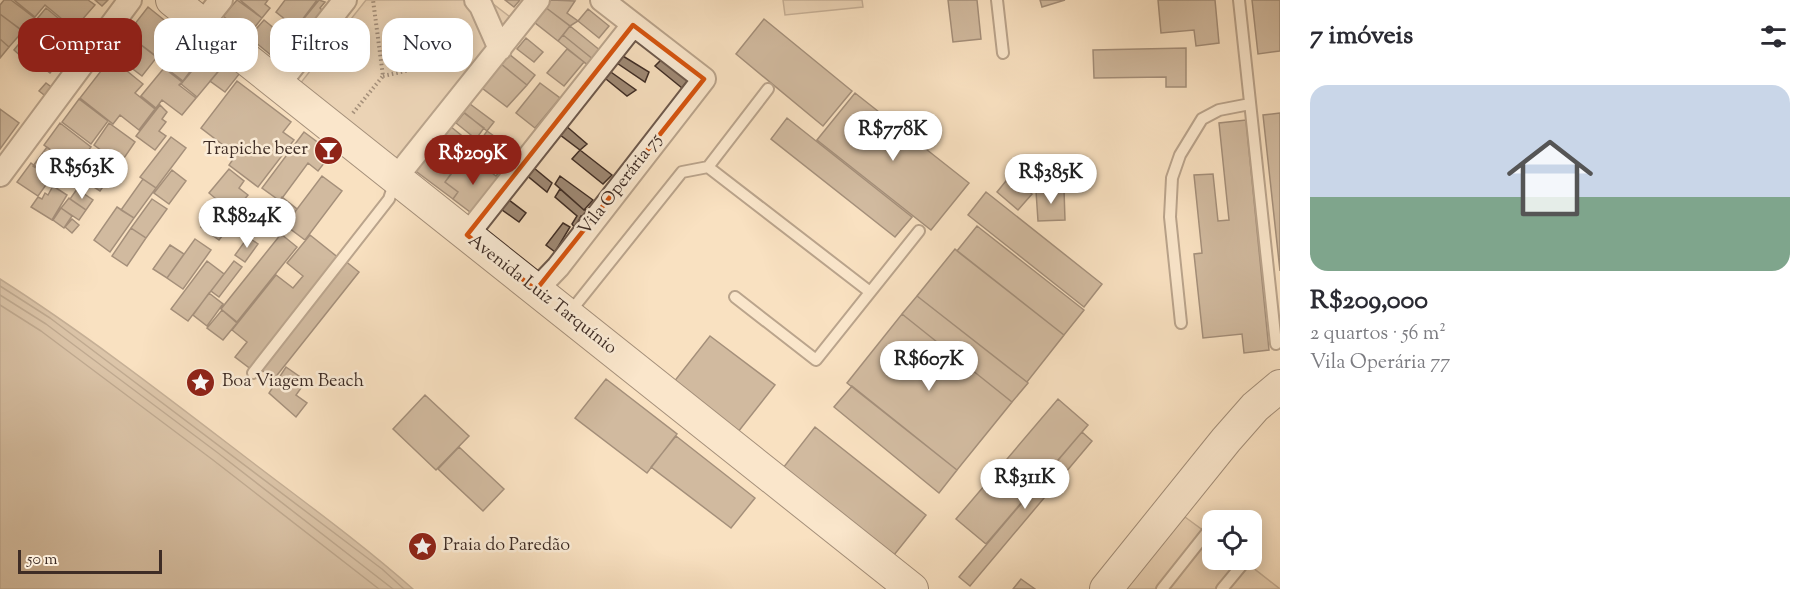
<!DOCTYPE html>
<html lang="pt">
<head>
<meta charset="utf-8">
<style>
  body { margin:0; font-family:"Sorts Mill Goudy",serif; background:#f2f2f3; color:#2b2b33; height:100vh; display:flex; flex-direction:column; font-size:22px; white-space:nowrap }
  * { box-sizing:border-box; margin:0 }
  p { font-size:20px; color:#7c7c81 }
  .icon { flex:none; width:33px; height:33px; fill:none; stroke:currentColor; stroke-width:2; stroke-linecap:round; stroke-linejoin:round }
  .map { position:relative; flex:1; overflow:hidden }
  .sheet { display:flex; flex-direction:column; background:#fff; width:540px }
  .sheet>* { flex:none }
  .top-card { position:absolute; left:18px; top:18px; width:570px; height:54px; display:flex; gap:12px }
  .fabs { position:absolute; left:1202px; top:510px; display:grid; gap:12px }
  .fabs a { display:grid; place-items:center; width:60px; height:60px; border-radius:12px; background:#fff; box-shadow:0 3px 15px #0003; font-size:30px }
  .scale { position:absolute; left:18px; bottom:15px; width:144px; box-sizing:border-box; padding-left:6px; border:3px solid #3e2c25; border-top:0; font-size:16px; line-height:21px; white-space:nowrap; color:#3e2c25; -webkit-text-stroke:4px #fbecd7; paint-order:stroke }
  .price { position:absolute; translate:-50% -51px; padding:0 14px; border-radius:21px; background:#fff; color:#222; font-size:20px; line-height:39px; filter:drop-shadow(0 2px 3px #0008) }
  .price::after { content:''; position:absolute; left:50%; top:36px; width:18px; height:14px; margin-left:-9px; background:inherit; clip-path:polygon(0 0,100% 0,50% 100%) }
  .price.current { background:#8f2418; color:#fff }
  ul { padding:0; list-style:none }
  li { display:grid; align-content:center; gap:12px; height:318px; padding:0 30px }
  li span { display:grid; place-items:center; height:186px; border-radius:18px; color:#555 }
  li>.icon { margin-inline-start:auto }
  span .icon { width:108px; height:108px; fill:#fffc; stroke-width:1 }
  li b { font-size:26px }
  h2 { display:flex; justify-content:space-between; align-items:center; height:72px; padding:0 30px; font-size:26px }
  .chip { padding:0 21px; border-radius:18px; background:#fff; box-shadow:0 3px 15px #0003; font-size:21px; line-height:54px }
  .chip.current { background:#8f2418; color:#fff }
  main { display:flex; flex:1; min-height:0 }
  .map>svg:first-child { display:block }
  .green { fill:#d9c2a6; stroke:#8c7766; stroke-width:1.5 }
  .water { fill:#b9a38c; stroke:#887363; stroke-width:1.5 }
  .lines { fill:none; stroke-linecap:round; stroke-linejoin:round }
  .shore { stroke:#7c6858; stroke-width:1.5 }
  .building { fill:#9f8a76; stroke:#3e2c25; stroke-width:1.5 }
  .lane-casing { stroke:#6d594c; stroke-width:14 }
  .street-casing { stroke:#6d594c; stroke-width:26 }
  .secondary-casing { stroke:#3e2c25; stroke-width:34 }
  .path { stroke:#3e2c25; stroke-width:4; stroke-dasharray:1.5 3; stroke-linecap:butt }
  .lane { stroke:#fbecd7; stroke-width:10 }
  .street { stroke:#fbecd7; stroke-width:22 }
  .secondary { stroke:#fbecd7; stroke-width:32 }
  .marked { fill:none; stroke:#d7540e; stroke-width:4.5; stroke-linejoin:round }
  .labels { text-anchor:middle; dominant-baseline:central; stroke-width:5; stroke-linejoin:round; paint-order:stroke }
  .poi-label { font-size:18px; fill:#3e2c25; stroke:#fbecd7; text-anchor:start }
  .street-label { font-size:18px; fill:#3e2c25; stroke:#fbecd7 }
</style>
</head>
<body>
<main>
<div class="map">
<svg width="1280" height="589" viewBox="0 0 1280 589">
  <rect width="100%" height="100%" fill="#f9e1c1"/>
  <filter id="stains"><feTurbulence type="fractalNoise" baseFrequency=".00333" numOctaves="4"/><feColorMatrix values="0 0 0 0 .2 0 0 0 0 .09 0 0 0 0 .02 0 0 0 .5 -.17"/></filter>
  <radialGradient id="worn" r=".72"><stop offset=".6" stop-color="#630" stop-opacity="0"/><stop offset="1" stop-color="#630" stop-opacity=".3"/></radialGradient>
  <path class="green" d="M366,0H488L510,17L397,161L299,85Z
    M783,0H862L863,7L785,15Z
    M1185,517L1212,537V560H1243L1280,589H1119Z"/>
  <path class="water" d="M0,279C86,334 167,397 248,459C303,501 361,543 413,589H0Z"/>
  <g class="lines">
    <path class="shore" d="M0,286L50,318L382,569L404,589
      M0,295L46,324L218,453L393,589
      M0,305L41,331L213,460L379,589"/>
  </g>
  <path class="building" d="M4,0H11L36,19L25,33L0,14V5Z
    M14,0H88L95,5L74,29L45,5L35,17Z
    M95,0H108L102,6Z
    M237,0L262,18L248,36L223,16Z
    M240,0H268L265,4L270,8L262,18Z
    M285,0H317L296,28L276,12Z
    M319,0L325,2L320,8L323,11L309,29L301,22Z
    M505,0H520L514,7Z
    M551,0L575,1L567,13L578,21L570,26L545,7Z
    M948,0H977L981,39L953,42Z
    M1040,0H1065L1042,7Z
    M1158,0H1215L1219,43L1196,46L1194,30L1161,33Z
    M1252,0H1280V51L1258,54Z
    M148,7L184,36L163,62L127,34Z
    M545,7L570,26L558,41L534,22Z
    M46,8L80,36L50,73L28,56L44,36L31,26Z
    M588,9L609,26L599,38L578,21Z
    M0,14L23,31L9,47L0,39Z
    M764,19L852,91L823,126L736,54Z
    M264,20L275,29L278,25L290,35L272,56L249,37Z
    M570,26L601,51L594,60L563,35Z
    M298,30L307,38L299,47L290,39Z
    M127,34L157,57L142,76L112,53Z
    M26,35L38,45L25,60L14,50Z
    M563,35L594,60L589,66L558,41Z
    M526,38L543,52L534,62L517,49Z
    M0,39L9,47L0,58Z
    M188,40L204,53L183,81L166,68Z
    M287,41L296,48L281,64L273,57Z
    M1186,48V87H1166V77L1094,78L1093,50Z
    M567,49L584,62L564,86L547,73Z
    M504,50L535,75L527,85L496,60Z
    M618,53L649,72L645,82L608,57Z
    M206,54L222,67L197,97L181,84Z
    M665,56L691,76L682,88L655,66Z
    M111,58L143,84L135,93L155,109L139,130L120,115L113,124L80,98Z
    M226,62L240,73L225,92L210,81Z
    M501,64L527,85L507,107L482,88Z
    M601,65L636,90L627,96L601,75Z
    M164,68L182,82L179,85L196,98L182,115L162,100L156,108L141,96Z
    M237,81L291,122L283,132L294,140L258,187L229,165L236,155L201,128Z
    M46,83L54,89L48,98L39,91Z
    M540,83L560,98L535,128L516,113Z
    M855,93L969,183L931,230L817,140Z
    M79,99L108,121L91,144L62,122Z
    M466,101L494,122L487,131L460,109Z
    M160,105L167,112L162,119L166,122L159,131L166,136L155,150L136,136Z
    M0,109L19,123L0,149Z
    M464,113L484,128L476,139L456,123Z
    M1280,113V271L1263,115Z
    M787,118L912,217L895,237L771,139Z
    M558,119L587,144L580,150L551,128Z
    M1246,120L1269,350L1244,353L1242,334L1203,338L1194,254L1202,253L1194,175L1213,174L1218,221L1229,220L1219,123Z
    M445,122L477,148L470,158L437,133Z
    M60,123L91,147L75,168L44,145Z
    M109,123L135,142L120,164L94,145Z
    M487,131L515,151L508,161L480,141Z
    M304,132L332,153L318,171L308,163L280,201L262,188Z
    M171,137L186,148L156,188L140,177Z
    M47,147L75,168L62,186L33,166Z
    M100,150L119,164L100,191L80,178Z
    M580,150L612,175L603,184L572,159Z
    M426,152L453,171L445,182L458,192L453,199L413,169Z
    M462,160L479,173L484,167L496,176L500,171L505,175L474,215L453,199L458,192L445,182Z
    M31,163L51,178L38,196L17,182Z
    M528,163L552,183L547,192L519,169Z
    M229,169L244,181L239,188L248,195L237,208L226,199L222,204L209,193Z
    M172,170L186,181L169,204L154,193Z
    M322,176L342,191L305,240L285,225Z
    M560,176L593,200L584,210L555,184Z
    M1010,176L1032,194L1018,210L997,192Z
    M143,179L156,188L134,218L121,210Z
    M53,186L67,195L52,220L31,207L38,197L42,199L45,193L48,195Z
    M77,189L93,200L86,210L70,199Z
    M560,189L584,210H592L591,214L581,216L575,228L572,224L577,216L555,197Z
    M1064,189L1065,220L1038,221L1036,191Z
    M986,192L1102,284L1084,307L968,215Z
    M282,197L297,209L282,230L267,219Z
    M505,197L526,213L519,222L498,207Z
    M69,198L86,210L79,220L61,208Z
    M152,199L167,209L146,238L131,228Z
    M221,203L238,216L219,240L201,227Z
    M117,207L134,218L110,252L94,240Z
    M61,208L72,216L64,228L53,220Z
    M72,219L79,225L72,233L65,227Z
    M563,223L570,227L555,252L546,245Z
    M977,226L1084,310L1064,335L957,251Z
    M131,228L146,238L127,266L112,256Z
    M281,234L297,247L237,322L221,309Z
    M310,235L340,259L252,370L235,357L247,342L232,330L276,275L293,288L303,276L287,263Z
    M248,237L258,244L245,262L235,255Z
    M195,239L211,250L183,289L167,278Z
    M170,245L184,254L167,278L153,269Z
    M955,249L1064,335L1027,382L917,296Z
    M344,260L359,272L274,379L259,368Z
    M207,261L224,274L188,321L171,309Z
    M234,261L242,267L219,297L211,291Z
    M209,293L223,304L207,326L193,315Z
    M917,296L1027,382L1028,383L1012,402L902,314Z
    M222,310L237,323L223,340L207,328Z
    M902,314L1012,402L957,470L847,383Z
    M710,336L775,385L738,432L673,383Z
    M286,367L306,381L296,395L307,403L296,417L269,393Z
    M606,379L677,434L647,473L575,418Z
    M852,386L957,470L939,493L834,407Z
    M425,395L469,436L436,470L393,429Z
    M1058,399L1088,425L986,544L956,519Z
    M815,427L926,515L894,555L783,468Z
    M1082,432L1092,441L970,586L959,577Z
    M676,436L755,498L731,528L651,467Z
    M459,447L504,489L483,511L438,469Z
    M1021,579L1035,589H1013Z"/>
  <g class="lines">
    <defs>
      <path id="lane" d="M997,0L1003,53
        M1239,0L1276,344
        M708,167L870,292
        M735,297L816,360L919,231
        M570,312L682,172L708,167L768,89
        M1181,323L1170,217L1172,178L1180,155L1202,119L1219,110L1250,104
        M253,373L389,199L395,181
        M1162,589L1212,526
        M1222,589L1246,560"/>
      <path id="street" d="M476,0L481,6L500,49
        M202,24L221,0
        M278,85L345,0
        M0,175L130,0
        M395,179L538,0
        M467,235L633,25
        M536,290L558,267L704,79L602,0"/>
      <path id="secondary" d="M172,0L912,589
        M1106,589L1226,440L1255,407L1280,386"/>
    </defs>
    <use href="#lane" class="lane-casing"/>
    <use href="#street" class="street-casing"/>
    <use href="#secondary" class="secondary-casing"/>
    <path class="path" d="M383,76L467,57
      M353,113L383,76L373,0"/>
    <use href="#lane" class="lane"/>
    <use href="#street" class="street"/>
    <use href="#secondary" class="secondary"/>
  </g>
  <path d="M0 0H1280V589H0ZM633,25L704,79L536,290L467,235Z" fill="#f9e1c1" fill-opacity=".55" fill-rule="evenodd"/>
  <path class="marked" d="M633,25L704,79L536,290L467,235Z"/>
  <defs>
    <symbol id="bar-disc" viewBox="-11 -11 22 22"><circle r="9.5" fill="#8f2418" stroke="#fbecd7"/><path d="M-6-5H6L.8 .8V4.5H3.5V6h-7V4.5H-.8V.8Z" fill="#fff"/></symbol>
    <symbol id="sight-disc" viewBox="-11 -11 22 22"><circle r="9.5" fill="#8f2418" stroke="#fbecd7"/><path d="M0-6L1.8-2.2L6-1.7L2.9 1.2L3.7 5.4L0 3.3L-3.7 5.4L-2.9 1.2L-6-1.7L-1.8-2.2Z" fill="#fff"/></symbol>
  </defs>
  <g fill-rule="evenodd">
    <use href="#bar-disc" x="312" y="134" width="33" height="33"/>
    <use href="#sight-disc" x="184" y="366" width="33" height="33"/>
    <use href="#sight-disc" x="406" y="530" width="33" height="33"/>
  </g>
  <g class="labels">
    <g class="poi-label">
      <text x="308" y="150" text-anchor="end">Trapiche beer</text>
      <text x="222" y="382">Boa Viagem Beach</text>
      <text x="443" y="546">Praia do Paredão</text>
    </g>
    <g class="street-label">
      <text transform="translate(621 185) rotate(-52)">Vila Operária 75</text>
      <text transform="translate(542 295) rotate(38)">Avenida Luiz Tarquínio</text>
    </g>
  </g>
  <rect width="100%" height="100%" filter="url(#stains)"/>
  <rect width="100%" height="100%" fill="url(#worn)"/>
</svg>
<div class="fabs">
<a><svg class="icon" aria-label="locate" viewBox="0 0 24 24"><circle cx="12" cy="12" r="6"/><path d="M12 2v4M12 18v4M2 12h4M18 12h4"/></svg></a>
</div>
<div class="scale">50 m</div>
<b class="price" style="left:893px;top:162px">R$778K</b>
<b class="price current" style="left:473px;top:186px">R$209K</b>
<b class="price" style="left:82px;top:200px">R$563K</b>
<b class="price" style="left:1051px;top:205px">R$385K</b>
<b class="price" style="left:247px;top:249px">R$824K</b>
<b class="price" style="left:929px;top:392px">R$607K</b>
<b class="price" style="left:1025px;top:510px">R$311K</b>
<div class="top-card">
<a class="chip current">Comprar</a>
<a class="chip">Alugar</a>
<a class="chip">Filtros</a>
<a class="chip">Novo</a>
</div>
</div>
<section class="sheet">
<h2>7 imóveis<svg class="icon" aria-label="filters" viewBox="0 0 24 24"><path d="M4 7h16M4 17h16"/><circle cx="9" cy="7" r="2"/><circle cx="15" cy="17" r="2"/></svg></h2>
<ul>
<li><span style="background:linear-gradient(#c9d6e8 60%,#7fa58c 0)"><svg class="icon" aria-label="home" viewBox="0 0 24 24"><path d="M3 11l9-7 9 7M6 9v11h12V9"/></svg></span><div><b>R$209,000</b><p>2 quartos · 56 m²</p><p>Vila Operária 77</p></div></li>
</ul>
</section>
</main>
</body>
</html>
